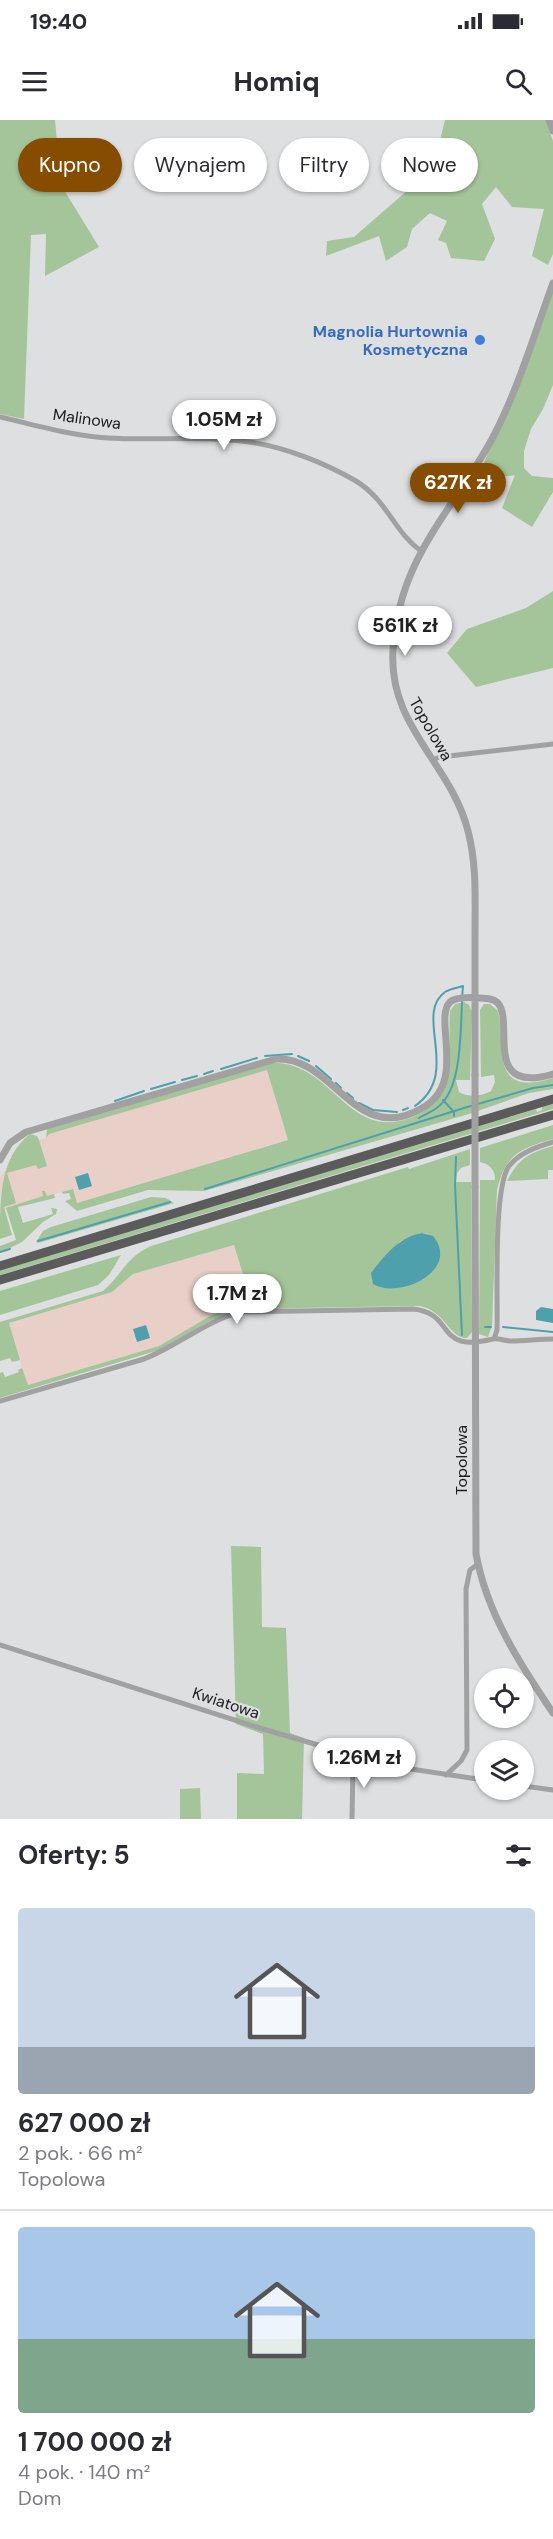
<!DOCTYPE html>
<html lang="pl">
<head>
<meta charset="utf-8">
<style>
  body { margin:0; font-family:"DM Sans",sans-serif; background:#f2f2f3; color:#2b2b33; height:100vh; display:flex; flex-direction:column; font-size:22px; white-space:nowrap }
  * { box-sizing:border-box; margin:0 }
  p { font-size:20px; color:#7c7c81 }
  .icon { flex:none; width:33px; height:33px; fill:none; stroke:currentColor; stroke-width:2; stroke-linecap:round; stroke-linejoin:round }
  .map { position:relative; height:1699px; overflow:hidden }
  .details { display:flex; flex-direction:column; background:#fff; flex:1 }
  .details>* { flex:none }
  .banner { position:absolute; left:18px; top:18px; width:518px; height:54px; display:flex; gap:12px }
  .fabs { position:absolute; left:474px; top:1548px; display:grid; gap:12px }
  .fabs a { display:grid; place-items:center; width:60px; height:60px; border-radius:50%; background:#fff; box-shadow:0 2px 4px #0004; font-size:30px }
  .price { position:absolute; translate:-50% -51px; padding:0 14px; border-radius:21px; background:#fff; color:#222; font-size:20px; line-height:39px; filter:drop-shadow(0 2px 3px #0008) }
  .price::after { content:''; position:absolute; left:50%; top:36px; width:18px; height:14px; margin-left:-9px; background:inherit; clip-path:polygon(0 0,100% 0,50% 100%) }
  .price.current { background:#864d00; color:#fff }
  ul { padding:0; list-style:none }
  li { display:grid; align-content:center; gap:12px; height:318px; padding:0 18px }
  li+li { border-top:2px solid #e1e1e2 }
  li span { display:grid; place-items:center; height:186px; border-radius:6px; color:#555 }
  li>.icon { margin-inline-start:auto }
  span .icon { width:108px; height:108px; fill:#fffc; stroke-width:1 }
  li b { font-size:26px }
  h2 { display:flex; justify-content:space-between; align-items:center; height:72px; padding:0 18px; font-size:26px }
  .chip { padding:0 21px; border-radius:27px; background:#fff; box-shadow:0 2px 4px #0004; font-size:21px; line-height:54px }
  .chip.current { background:#864d00; color:#fff }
  .status { display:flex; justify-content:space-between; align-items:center; height:42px; padding:0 30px; background:#fff; direction:ltr }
  .status svg { height:16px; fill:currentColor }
  header { display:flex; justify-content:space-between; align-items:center; height:78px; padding:0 18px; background:#fff; font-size:27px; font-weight:700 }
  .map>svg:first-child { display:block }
  .commercial { fill:#e8cfc7 }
  .green { fill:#a4c59a; fill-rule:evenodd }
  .water { fill:#4ea0ac }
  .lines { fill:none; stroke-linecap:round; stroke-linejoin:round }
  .stream { stroke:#4ea0ac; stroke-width:2 }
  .minor { stroke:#a1a1a1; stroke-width:5 }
  .tertiary { stroke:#a1a1a1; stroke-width:7 }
  .motorway { stroke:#5c5b5b; stroke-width:9 }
  .tertiary-bridge { stroke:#a1a1a1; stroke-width:7 }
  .shop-dot { fill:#3f7fe0; stroke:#dedfe0; stroke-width:2 }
  .labels { text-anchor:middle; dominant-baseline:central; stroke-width:4.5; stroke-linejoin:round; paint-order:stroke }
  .shop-label { font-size:16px; font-weight:bold; fill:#366cbe; stroke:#dedfe0; text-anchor:end }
  .street-label { font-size:16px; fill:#1c1c1d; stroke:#dedfe0 }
</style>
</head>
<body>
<div class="status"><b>19:40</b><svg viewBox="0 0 49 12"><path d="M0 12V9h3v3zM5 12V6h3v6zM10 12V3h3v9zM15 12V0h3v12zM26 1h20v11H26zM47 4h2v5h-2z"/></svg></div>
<header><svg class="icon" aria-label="menu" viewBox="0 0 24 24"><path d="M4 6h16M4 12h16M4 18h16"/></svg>Homiq<svg class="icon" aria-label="search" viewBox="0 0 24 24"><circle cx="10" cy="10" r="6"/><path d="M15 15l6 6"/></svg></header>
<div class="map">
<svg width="553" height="1699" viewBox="0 0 553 1699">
  <rect width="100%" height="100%" fill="#dedfe0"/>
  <path class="commercial" d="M267,950L288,1020L77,1083L72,1069L1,1091L0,1057L36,1016L39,1020L46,1018L48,1014L72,1006Z
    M234,1125L252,1184L210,1196L159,1226L27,1265L9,1203L112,1172L133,1154Z"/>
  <path class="green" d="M0,0H55L61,65L99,127L45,156L46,114L31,115L24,299L0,294Z
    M445,0H546L553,21V134L548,145L532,136L544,89L512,87L496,67L482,84L495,119L484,141L451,138L446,123L438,120L447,101L430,93L412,109L407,127L386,141L379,116L326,136L327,121L354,117L409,69L418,50L433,49Z
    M553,171V265L543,289L531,309L524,331V348L532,356L553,358V372L532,407L502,388L515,355L477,360Z
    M553,471V548L476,567L447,533L467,509L526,488Z
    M464,882L469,885L472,892L470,960H456L459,972C469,978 482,976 491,971L495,962L494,955L481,957L480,890L484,884H490L498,891C507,927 488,978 553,958V969L529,973L469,994L204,1071L148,1070L77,1091L65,1081L71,1079L69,1073L63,1074L62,1072L73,1069L77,1083L288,1020L267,950L49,1014L46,1018L47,1009L268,943C332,938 346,1022 410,998C461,978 447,933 450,891L455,884Z
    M553,983V989L0,1155V1150L536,989L537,992L542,990V987Z
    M553,1005V1019C519,1029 506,1034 497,1070L492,1206L488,1217L479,1214L480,1060H495C495,1050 490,1044 480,1042V1028Z
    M30,1014L37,1016L39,1020L47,1046L38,1049L36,1045L7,1053L16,1083L4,1087L12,1115L0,1119C0,1078 0,1037 30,1014Z
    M553,1026V1050H548V1059L507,1061C519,1038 529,1033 553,1026Z
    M470,1029V1045L461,1048L457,1053L456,1062H471L472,1212L467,1218C450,1219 445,1191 420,1186L298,1188L235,1191L210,1201L159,1230L0,1278V1253L3,1252L5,1257L19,1252L18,1250L22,1248L28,1265L159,1226L210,1196L238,1185L252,1184L234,1125L133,1154L112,1172L9,1203L20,1240L12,1242L10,1238L0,1241V1246V1202L103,1171C122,1155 126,1137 151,1126L408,1047L409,1049ZM422,1113L428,1114L371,1153L401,1121Z
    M42,1071H45L47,1076L54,1074L55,1078L18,1087L23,1103L53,1094L51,1088L57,1089L56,1094L43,1102L22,1122L0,1133V1126L16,1120L6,1088L43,1076Z
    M151,1077L166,1078L174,1083L38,1123L36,1122L43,1111L51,1107Z
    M121,1135L109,1155L98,1165L0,1195V1171Z
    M231,1426L261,1427L262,1507L286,1508L290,1613L304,1618L302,1699H237V1653L264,1654L263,1614L236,1604Z
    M200,1668L201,1699H180V1669Z"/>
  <path class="water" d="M88,1053L92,1066L79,1070L75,1057Z
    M422,1113L433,1116C461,1150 400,1180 373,1164L371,1153C385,1135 399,1117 422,1113Z
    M541,1187L553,1189V1203L536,1200V1191Z
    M146,1205L150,1218L137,1222L133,1209Z"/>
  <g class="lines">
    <path class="stream" d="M265,936L292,934
      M298,936L309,941
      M316,946L331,959
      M221,949L257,938
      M204,954L213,951
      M182,960L197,956
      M336,963L341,968
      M151,969L175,962
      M347,973L353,978
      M443,980L454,992V996
      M115,981L144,971
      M359,983L373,990L397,992
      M415,986C462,953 413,895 445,872C450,869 457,868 463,866C460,896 464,959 443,982C437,990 428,993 419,998
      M403,990L408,988
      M456,1037L455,1065L462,1215
      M205,1069L464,988L533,968L553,965
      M38,1121L170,1082
      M0,1132L10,1129
      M485,1207H491
      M503,1207L553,1212"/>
    <path class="minor" d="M0,297C35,305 72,316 108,318C155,321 203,315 249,322C285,327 325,343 356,361C387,380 395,413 421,431
      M432,640L440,637L553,624
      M494,1219L497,1210C498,1177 493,1068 509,1046C520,1032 537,1027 553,1022
      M0,1281L144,1239C177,1226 206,1201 240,1192L413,1189C445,1192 441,1215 461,1221C472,1224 483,1221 493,1219C498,1218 506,1221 511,1221C525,1221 539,1219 553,1219
      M0,1525L263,1609L356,1636L404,1648L484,1660
      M446,1655L461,1641L467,1630L466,1469L470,1450L478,1444
      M524,1666L553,1670
      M352,1699L353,1644L356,1636"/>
    <path class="tertiary" d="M549,0L553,11
      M475,955C475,909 475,862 475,815C475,780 477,745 468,711C451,643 388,607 393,530C399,437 451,394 492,319C518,270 534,215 553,163
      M0,1040L10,1023L26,1012L276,939C335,936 355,1029 424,987C467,961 433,899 450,882C458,875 481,878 490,879C524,884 473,978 553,954
      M475,1067L476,1434C487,1494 520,1544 553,1593"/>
    <path class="motorway" d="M0,1146L553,979
      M0,1160L553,995"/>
    <path class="tertiary-bridge" d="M475,955V1067"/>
  </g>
  <circle class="shop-dot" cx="480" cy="220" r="6"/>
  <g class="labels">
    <g class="shop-label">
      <text x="468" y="211">Magnolia Hurtownia<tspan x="468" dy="18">Kosmetyczna</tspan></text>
    </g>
    <g class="street-label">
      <text transform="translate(87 299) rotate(8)">Malinowa</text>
      <text transform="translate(431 609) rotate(60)">Topolowa</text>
      <text transform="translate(461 1340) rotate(-90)">Topolowa</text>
      <text transform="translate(226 1583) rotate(18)">Kwiatowa</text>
    </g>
  </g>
</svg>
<div class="fabs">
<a><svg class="icon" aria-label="locate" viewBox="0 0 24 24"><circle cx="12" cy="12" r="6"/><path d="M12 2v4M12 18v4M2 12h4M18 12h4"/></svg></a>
<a><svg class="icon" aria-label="layers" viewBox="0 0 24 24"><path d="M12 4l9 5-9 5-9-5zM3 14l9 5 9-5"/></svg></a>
</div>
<b class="price" style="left:224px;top:331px">1.05M zł</b>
<b class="price current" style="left:458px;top:394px">627K zł</b>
<b class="price" style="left:405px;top:537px">561K zł</b>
<b class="price" style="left:237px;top:1205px">1.7M zł</b>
<b class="price" style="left:364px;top:1669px">1.26M zł</b>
<div class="banner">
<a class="chip current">Kupno</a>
<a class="chip">Wynajem</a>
<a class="chip">Filtry</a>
<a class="chip">Nowe</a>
</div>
</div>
<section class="details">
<h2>Oferty: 5<svg class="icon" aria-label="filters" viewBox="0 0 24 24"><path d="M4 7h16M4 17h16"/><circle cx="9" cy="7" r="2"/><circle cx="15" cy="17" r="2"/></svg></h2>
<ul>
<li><span style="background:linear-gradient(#c9d6e8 75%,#9aa5b1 0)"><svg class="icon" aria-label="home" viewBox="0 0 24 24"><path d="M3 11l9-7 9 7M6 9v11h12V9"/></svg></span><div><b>627 000 zł</b><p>2 pok. · 66 m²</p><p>Topolowa</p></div></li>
<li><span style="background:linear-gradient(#a9c7e8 60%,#7fa58c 0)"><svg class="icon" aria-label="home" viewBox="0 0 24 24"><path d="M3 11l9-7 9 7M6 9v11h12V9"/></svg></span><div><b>1 700 000 zł</b><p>4 pok. · 140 m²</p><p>Dom</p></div></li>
</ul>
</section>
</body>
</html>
